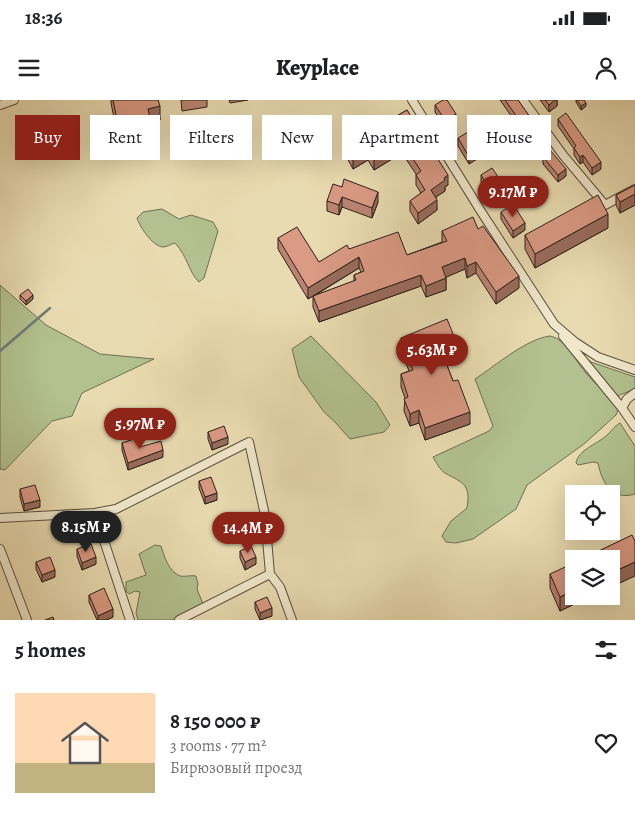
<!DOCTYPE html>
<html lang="en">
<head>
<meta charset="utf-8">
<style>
  body { margin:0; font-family:Alegreya,serif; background:#f2f2f2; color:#202124; height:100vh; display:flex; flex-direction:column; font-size:19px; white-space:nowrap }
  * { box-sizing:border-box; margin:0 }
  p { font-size:16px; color:#757577 }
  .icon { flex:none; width:28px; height:28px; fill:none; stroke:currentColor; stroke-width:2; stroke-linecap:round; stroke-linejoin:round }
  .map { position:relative; height:520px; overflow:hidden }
  .details { display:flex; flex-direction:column; background:#fff; flex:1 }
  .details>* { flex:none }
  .banner { position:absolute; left:15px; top:15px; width:605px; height:45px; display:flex; gap:10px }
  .tools { position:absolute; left:565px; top:385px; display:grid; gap:10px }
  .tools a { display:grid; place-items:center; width:55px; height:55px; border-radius:0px; background:#fff; box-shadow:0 5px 20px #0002; font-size:25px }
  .price { position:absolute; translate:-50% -42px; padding:0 11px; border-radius:18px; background:#8f2418; color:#fff; font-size:16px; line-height:32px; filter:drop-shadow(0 1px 2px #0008) }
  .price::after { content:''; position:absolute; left:50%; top:30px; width:15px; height:11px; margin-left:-8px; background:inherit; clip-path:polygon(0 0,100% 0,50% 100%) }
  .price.current { background:#222; color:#fff }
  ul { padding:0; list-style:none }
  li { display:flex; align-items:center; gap:15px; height:125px; padding:0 15px }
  li span { display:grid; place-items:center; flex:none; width:140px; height:100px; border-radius:0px; color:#555 }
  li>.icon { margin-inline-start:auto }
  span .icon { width:60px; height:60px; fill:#fffc; stroke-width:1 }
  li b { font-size:21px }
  h2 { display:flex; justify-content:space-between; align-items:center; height:60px; padding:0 15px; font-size:21px }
  .chip { padding:0 18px; border-radius:0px; background:#fff; box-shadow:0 5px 20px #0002; font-size:18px; line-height:45px }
  .chip.current { background:#8f2418; color:#fff }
  .status { display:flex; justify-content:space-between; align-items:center; height:35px; padding:0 25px; background:#fff; direction:ltr }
  .status svg { height:14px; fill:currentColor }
  header { display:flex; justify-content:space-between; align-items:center; height:65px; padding:0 15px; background:#fff; font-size:22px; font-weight:800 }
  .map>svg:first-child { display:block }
  .green { fill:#b2c18f; stroke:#6e7054 }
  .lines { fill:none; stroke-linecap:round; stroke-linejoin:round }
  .stream { stroke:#6d7c76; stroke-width:2.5 }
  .minor-casing { stroke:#5a4f3f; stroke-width:10 }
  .minor { stroke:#f1e8cc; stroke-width:8 }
  .wall { fill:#bb8472; stroke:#2b2019; fill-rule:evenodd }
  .shaded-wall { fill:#996c5c; stroke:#2b2019 }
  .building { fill:#da9a84; stroke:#2b2019 }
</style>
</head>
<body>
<div class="status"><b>18:36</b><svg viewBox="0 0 49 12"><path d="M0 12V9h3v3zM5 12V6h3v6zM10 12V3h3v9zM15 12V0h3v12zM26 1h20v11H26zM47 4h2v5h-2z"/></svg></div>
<header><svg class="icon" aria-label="menu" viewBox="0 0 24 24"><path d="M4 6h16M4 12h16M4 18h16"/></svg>Keyplace<svg class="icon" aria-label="person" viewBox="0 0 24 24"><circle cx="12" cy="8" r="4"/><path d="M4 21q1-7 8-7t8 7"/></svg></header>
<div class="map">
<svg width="635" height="520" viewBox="0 0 635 520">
  <rect width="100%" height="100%" fill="#e9dbb1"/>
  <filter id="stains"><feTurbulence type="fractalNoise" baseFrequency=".004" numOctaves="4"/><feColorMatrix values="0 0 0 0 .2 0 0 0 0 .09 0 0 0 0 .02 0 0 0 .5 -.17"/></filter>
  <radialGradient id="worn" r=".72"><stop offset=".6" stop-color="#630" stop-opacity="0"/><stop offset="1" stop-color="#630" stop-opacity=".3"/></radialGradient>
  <path class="green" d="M162,109L179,119L191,115L213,122L218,131L204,178L199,182C188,171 188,157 175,143C171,144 167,147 163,147C152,146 140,127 137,118L143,112Z
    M0,185L46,225L100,254L154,259L82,293L72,316L52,321L5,370L0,369Z
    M311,236L376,302L390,325L384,332L350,339L335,322L324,312L299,277L292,249Z
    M550,236C566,239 575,260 585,272C594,283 606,293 616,304L618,310L616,315L584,344L527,385L516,409L473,439L456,443L446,442L442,436L451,421L467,408C471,384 463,383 445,373C440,370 436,362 433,357L489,331L493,326L475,279C495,266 526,239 550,236Z
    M581,254L591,262L635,277V289L617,296Z
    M620,323L635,346V394C612,401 602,383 598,363L593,362L578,365L576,363C578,350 597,344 606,336C612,331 613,327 620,323Z
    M155,445L161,446C164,456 169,472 180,476C184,477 191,475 196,476L198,484L197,489L203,504L172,520H138L136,513L140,492L135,491L129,494L126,491V482L146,475L139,454Z"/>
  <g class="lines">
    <path class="stream" d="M0,251L50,208"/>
    <defs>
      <path id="minor" d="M412,0L482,113L554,224L575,242L598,257L635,270
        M523,0L563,55L605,105L635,89
        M0,5L14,0
        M563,236L622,308
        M635,293L627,299L622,308L635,327
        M95,413L130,520
        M0,418L95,413L116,409L249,342L265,415L270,474L280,487L292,520
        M0,449L27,520
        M179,520L270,474"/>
    </defs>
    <use href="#minor" class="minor-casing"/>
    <use href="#minor" class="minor"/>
  </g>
  <path class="wall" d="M111,0H158L160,20L151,22L153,47L135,50L133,40L119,43L111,3Z
    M181,0H207V7L182,11Z
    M229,0H248L230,3Z
    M500,0H518L566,76L558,82L543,64V59L530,40L524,44L513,27L514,20Z
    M540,0H557V6L549,12Z
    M576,0H584L586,6L581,10L576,2Z
    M435,5L456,21L445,27L435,12Z
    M407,10L448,85L445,87V91L436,97L437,110L418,124L410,111V101L421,93L416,85V74L402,53L374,70L368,60L353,69L346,56V46Z
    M558,19L601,69L592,75L583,62L580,64L574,55V49L558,26Z
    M458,38L480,57L469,64L458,46Z
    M481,75L503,91L491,98L481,82Z
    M635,85V105L620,113L616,105V95Z
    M342,87L378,102L372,118L342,107L339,115L327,111V101Z
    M501,112L525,130L513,138L501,119Z
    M608,128L535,168L525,149V135Z
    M478,129L519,188L496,204L476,173L467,178L465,169L446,177V190L426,197L421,186L319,222L313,207V196L308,199L278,149V138L319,162L349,149L407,155L442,142V131ZM359,168L361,172L354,175V181L314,196Z
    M20,195L33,199L26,205L20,199Z
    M401,238L458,258L446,263L470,324L425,340L419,323L410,326L404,311L405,298L401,287V274L409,271L401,250Z
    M208,332L228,344L212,350L208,339Z
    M122,343L140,347L163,357L128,370L122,350Z
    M199,381L217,400L205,404L199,388Z
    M20,389L40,407L24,411L20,397Z
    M77,449L96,464L82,470L77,456Z
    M240,451L256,464L245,470L240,458Z
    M36,462L55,477L42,482L36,469Z
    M550,474L574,496H591L560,511L550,488Z
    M89,495L113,517L106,520H97L89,502Z
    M255,502L272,516L260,520L255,509Z"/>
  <path class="shaded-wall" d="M555,0H557V6L549,12V5Z
    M586,3V6L581,10V6Z
    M160,6V20L148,23V9Z
    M456,14V21L445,27V20Z
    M133,26V40L119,43V29Z
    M153,33V47L135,50V36Z
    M530,33V40L524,44V37Z
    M402,42V53L374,70V59Z
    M368,49V60L353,69V58Z
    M480,50V57L469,64V57Z
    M583,55V62L580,64V57Z
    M601,62V69L592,75V68Z
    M566,69V76L558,82V75Z
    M448,75V85L445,87V91L431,100V90L444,78Z
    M503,84V91L491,98V91Z
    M378,92V102L372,118V108Z
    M635,94V105L620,113V102Z
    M342,97V107L339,115V105Z
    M437,100V110L418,124V113Z
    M608,114V128L535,168V154Z
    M525,123V130L513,138V131Z
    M359,157V168L308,199V188Z
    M465,158V169L442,179V167Z
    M476,162V173L467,178V166Z
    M421,175V186L319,222V211Z
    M519,176V188L496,204V192Z
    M446,178V190L426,197V186Z
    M33,195V199L26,205V201Z
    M458,246V258L442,264V252Z
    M419,310V323L410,326V314Z
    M470,312V324L425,340V328Z
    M228,337V344L212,350V343Z
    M163,350V357L128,370V363Z
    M217,393V400L205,404V397Z
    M40,400V407L24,411V404Z
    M96,457V464L82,470V463Z
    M256,457V464L245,470V462Z
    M635,462V476L611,487V473Z
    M55,470V477L42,482V475Z
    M574,490V496H591L560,511V497Z
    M272,508V516L260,520V513Z
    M113,509V517L106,520H98V516Z"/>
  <path class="building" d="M113,0H158L160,6L148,9L153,33L135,36L133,26L119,29Z
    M443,0H447L456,14L445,20L435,5Z
    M505,0H518L547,41L544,43L566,69L558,75L543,57L545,55L530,33L524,37L513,20L517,17Z
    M545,0H555L549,5Z
    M577,0H584L586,3L581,6Z
    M407,10L448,75L444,78L445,80L431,90L437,100L418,113L410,101L425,90L416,75L421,71L402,42L374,59L368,49L353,58L346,46Z
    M566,13L601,62L592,68L583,55L580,57L574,48L576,46L558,19Z
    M468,32L480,50L469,57L458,38Z
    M492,68L503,84L491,91L481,75Z
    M344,79L378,92L372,108L342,97L339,105L327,101L333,84L342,87Z
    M635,85V94L620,102L616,95Z
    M598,95L608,114L535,154L525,135Z
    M513,104L525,123L513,131L501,112Z
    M473,117L478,129L483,126L519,176L496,192L476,162L467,166L465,158L442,167L446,178L426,186L421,175L319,211L313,196L356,180L354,175L364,171L359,157L308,188L278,138L297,127L319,162L347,145L349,149L398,132L407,155L447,141L442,131Z
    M28,189L33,195L26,201L20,195Z
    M447,219L458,246L442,252L453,281L458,280L470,312L425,328L419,310L410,314L404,299L408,297L401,274L413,270L401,238Z
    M224,326L228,337L212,343L208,332Z
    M137,338L140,347L161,341L163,350L128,363L122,343Z
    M211,377L217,393L205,397L199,381Z
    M35,385L40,400L24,404L20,389Z
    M632,435L635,441V462L611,473V459H582Z
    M91,444L96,457L82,463L77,449Z
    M251,446L256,457L245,462L240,451Z
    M50,457L55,470L42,475L36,462Z
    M574,463V490L560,497L550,474Z
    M104,488L113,509L98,516L89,495Z
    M267,497L272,508L260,513L255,502Z
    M53,517L54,520H45Z"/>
  <rect width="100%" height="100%" filter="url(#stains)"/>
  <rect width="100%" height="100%" fill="url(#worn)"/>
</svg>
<div class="tools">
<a><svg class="icon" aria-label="locate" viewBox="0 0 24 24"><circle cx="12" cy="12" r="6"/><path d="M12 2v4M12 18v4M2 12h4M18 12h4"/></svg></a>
<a><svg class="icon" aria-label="layers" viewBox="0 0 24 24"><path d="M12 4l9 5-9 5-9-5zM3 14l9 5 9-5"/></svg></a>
</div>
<b class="price" style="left:513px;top:118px">9.17M ₽</b>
<b class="price" style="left:432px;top:276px">5.63M ₽</b>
<b class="price" style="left:140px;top:350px">5.97M ₽</b>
<b class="price current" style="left:86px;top:453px">8.15M ₽</b>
<b class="price" style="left:248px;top:454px">14.4M ₽</b>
<div class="banner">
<a class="chip current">Buy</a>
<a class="chip">Rent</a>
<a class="chip">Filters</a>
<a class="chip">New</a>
<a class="chip">Apartment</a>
<a class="chip">House</a>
</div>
</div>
<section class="details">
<h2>5 homes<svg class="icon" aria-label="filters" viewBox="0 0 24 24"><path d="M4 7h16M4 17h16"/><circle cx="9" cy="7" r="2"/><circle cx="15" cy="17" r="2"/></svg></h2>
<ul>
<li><span style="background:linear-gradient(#ffd9b3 70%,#c2b280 0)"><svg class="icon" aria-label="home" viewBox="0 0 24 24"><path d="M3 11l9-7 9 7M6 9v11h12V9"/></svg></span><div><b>8 150 000 ₽</b><p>3 rooms · 77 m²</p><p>Бирюзовый проезд</p></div><svg class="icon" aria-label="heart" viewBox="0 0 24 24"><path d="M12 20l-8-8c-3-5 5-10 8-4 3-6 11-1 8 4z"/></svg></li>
</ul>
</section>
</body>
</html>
